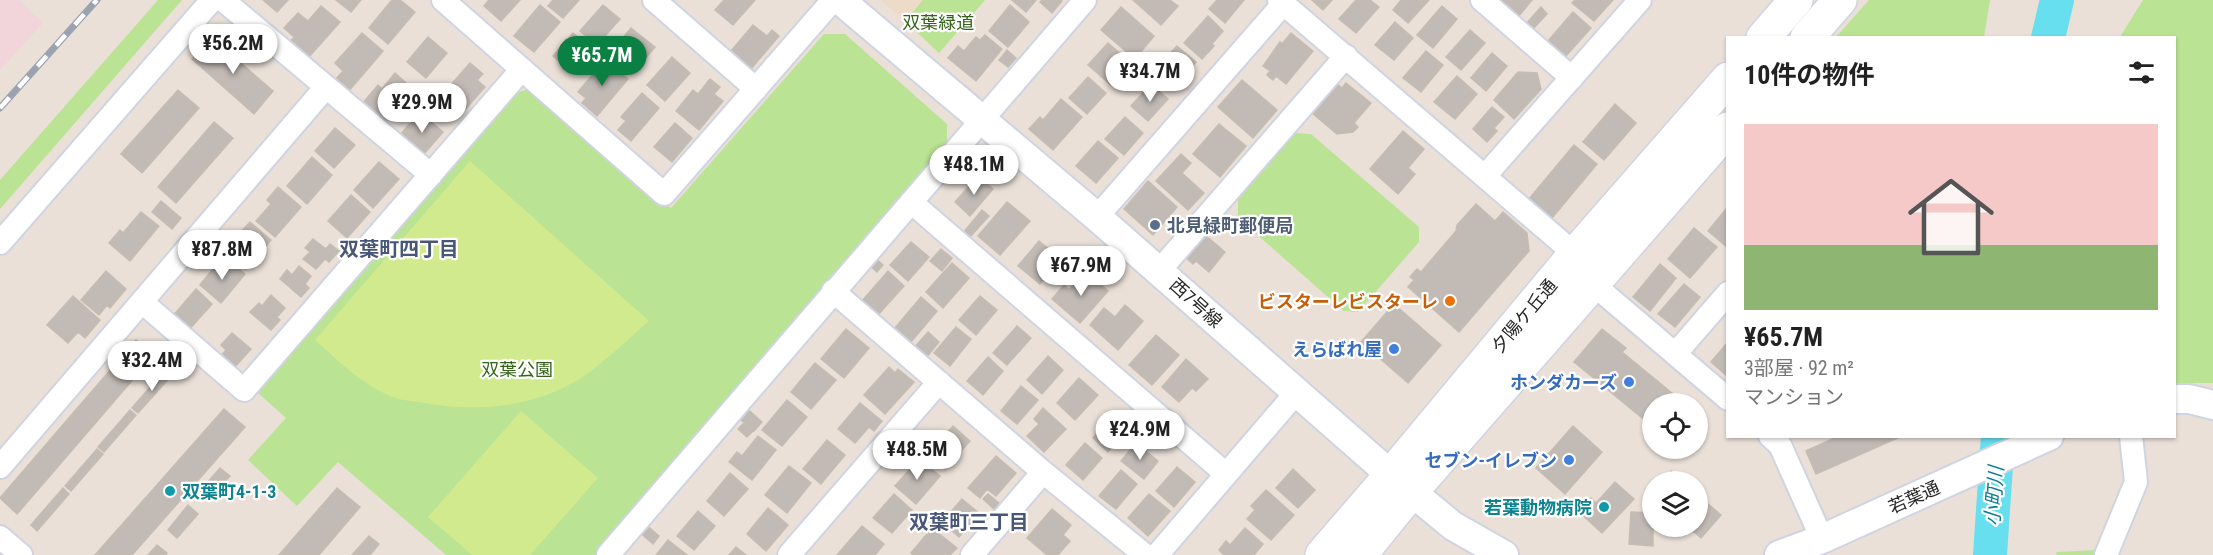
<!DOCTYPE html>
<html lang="ja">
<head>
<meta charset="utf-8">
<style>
  body { margin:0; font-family:"Roboto Condensed","Noto Sans JP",sans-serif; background:#f2f2f2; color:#222; height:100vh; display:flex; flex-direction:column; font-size:22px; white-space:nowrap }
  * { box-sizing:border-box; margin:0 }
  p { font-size:20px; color:#767676 }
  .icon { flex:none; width:33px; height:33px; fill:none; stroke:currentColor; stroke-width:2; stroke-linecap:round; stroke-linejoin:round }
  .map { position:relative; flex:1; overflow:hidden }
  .panel { position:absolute; left:1726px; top:36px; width:450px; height:402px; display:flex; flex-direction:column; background:#fff; border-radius:0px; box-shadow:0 2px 4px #0004 }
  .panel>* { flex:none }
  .tools { position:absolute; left:1642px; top:393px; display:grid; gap:12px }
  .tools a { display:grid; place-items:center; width:66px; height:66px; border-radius:50%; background:#fff; box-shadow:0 2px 4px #0004; font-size:30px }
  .price { position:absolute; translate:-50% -51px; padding:0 14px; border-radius:21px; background:#fff; color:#222; font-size:20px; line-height:39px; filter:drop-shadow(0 2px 3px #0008) }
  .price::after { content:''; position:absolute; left:50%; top:36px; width:18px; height:14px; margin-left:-9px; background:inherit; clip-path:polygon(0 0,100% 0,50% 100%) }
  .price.on { background:#0b8043; color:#fff }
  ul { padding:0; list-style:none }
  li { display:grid; align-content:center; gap:12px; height:318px; padding:0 18px }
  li+li { border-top:2px solid #e0e0e0 }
  li span { display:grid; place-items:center; height:186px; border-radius:0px; color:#555 }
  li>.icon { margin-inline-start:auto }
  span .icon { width:108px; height:108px; fill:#fffc; stroke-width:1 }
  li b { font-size:26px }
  h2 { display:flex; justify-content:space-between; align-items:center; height:72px; padding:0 18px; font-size:26px }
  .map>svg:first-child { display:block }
  .education { fill:#eddbc7 }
  .medical { fill:#f2d5da }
  .green { fill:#bae393 }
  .pitch { fill:#d1ea8e }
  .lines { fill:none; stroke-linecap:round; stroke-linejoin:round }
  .river { stroke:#68dfef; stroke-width:34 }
  .building { fill:#c2bab5; stroke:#c5bcb2; stroke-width:1.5 }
  .minor-casing { stroke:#ced4e1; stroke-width:26 }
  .tertiary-casing { stroke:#ced4e1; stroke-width:32 }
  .secondary-casing { stroke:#ced4e1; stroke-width:36 }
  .minor { stroke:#fff; stroke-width:22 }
  .tertiary { stroke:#fff; stroke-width:28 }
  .secondary { stroke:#fff; stroke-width:33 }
  .rail-casing { stroke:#9ba2b2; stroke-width:7 }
  .rail { stroke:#fff; stroke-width:4.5; stroke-dasharray:14; stroke-linecap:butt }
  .service-dot { fill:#5c6f8a; stroke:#fff; stroke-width:2 }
  .food-dot { fill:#e8710a; stroke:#fff; stroke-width:2 }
  .shop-dot { fill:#3f7fe0; stroke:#fff; stroke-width:2 }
  .culture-dot { fill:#0f9aa8; stroke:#fff; stroke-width:2 }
  .labels { text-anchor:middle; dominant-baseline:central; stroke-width:4.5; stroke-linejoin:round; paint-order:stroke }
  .park-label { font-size:18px; fill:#336418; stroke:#fff }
  .service-label { font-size:18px; font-weight:bold; fill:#4e5e75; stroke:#fff; text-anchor:start }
  .food-label { font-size:18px; font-weight:bold; fill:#c56008; stroke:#fff; text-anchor:end }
  .street-label { font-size:18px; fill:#272727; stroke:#fff }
  .shop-label { font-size:18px; font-weight:bold; fill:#366cbe; stroke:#fff; text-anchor:end }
  .culture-label { font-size:18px; font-weight:bold; fill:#0d838f; stroke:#fff; text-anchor:start }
  .neighbourhood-label { font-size:20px; font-weight:bold; fill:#485778; stroke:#fff }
  .water-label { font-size:20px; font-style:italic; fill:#0b7c97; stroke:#fff }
</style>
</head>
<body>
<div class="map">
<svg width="2213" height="555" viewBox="0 0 2213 555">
  <rect width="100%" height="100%" fill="#eae0d8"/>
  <path class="education" d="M881,0H923L905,21Z"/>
  <path class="medical" d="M0,0H19L43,23L0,70Z"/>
  <path class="green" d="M158,0H182L0,209V180Z
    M923,0H985L939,53L905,21Z
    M1869,0H1990L1984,37H1836Z
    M2143,0H2213V383H2175V38L2120,37Z
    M824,34H845L947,124V142L596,555H446L338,462L297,506L248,460L286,418L258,393L518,92L530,89L671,208Z
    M1295,133L1311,134L1419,227V242L1358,312L1344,311L1238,218V198Z
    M2098,550L2097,555H2056L2057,552Z"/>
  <path class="pitch" d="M470,161L649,321C627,340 598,369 574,382C529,409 470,412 419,402C410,401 400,400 392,397C362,384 339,362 315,340Z
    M521,411L598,478L530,555H472L428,517Z"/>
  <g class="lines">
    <path class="river" d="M2048,38L2057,0
      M1990,555L1998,436"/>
  </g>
  <path class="building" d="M263,0H288L277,12Z
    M336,0H361L351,12Z
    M392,0H400L415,12L388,44L369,28Z
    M489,0H520L501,21L484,6Z
    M553,0H579L563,18L548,6Z
    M724,0H755L733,25L715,10Z
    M1012,0H1036L1026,12Z
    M1042,0H1061L1062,1L1052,13L1040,2Z
    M1133,0H1170L1178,6L1161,25Z
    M1217,0H1244L1225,23L1209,9Z
    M1312,0H1332L1323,10Z
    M1356,0H1370L1379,7L1356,33L1339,19Z
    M1401,0H1429L1408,23L1393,10Z
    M1500,0H1532L1519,16Z
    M1575,0H1613L1594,21L1572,3Z
    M540,5L560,22L534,52L514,36Z
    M603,5L620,19L597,45L580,31Z
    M1010,5L1029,22L1008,47L989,31Z
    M321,6L340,22L308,58L290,42L294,37L284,28L298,13L308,21Z
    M1442,6L1457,19L1433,48L1417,35Z
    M1121,7L1154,36L1135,59L1101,30Z
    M1541,7L1547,14L1532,30L1526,24Z
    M1573,12L1591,28L1565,57L1548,41Z
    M1208,16L1223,31L1212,44L1214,46L1202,59L1184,43Z
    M1395,22L1413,38L1394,60L1375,45Z
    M753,25L767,36L772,30L779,36L751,69L731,51Z
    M631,28L655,47L632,74L609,55Z
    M1470,30L1485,43L1461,70L1446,57Z
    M362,33L383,51L348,92L335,80L343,71L335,63Z
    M573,33L591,49L571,71L553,56Z
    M1291,33L1313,51L1286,84L1276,76L1273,80L1267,75L1270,71L1263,66L1280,42L1282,44Z
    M985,35L1002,49L976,81L948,58L958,46L964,51L976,37L980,40Z
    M211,37L273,91L254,114L192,59Z
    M428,37L447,53L426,78L407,62Z
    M1108,43L1124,57L1118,64L1126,71L1112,86L1088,65Z
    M1177,46L1196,62L1177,83L1158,66Z
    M1007,50L1016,58L1008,67L999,60Z
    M1426,51L1443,65L1421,92L1403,78Z
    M1492,53L1507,66L1486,91L1471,78Z
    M672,57L690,73L665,101L647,85Z
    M605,60L628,79L597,116L582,103L586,98L578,92Z
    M470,63L483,74L477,80L485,87L462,113L442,95Z
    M1518,72L1537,73L1541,89L1514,119L1494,100Z
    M395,73L414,90L385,123L362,104L378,85L382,89Z
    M1457,76L1477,94L1455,119L1434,102Z
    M1088,77L1106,93L1087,114L1069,98Z
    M710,79L720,87L714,94L723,101L699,130L676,111L693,90L698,94Z
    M1242,80L1277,110L1253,138L1218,107Z
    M1346,83L1371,103L1354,123L1358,127L1353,132L1337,134L1312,113L1337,84L1342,88Z
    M1151,84L1168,99L1148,121L1131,106Z
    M178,90L199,108L142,173L121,154Z
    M642,93L659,108L631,141L618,130L626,121L621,117Z
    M1061,99L1082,117L1053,150L1029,129L1040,117L1043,120Z
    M1615,104L1636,123L1604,160L1583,142Z
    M1492,107L1504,117L1494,128L1497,131L1487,142L1473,129Z
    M420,112L443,132L423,155L400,135Z
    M1125,117L1143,133L1124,155L1105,139Z
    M214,122L233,138L176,203L158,187Z
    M675,123L692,138L672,162L654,147Z
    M1219,124L1246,146L1220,177L1193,154Z
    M335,128L355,145L334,168L315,151Z
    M1403,131L1424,149L1408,168L1415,174L1398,194L1370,169Z
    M1098,141L1118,158L1096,183L1076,166Z
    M1574,145L1597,164L1552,218L1529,199Z
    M1181,154L1191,163L1182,173L1204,193L1188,210L1156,181Z
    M312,157L332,175L307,204L287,186Z
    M379,162L399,179L373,208L354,190Z
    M978,176L993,189L970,216L955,202Z
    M1148,181L1177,207L1153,235L1124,209Z
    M278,187L301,207L275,237L256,221L271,204L267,200Z
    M351,195L370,212L347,238L328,221Z
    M161,201L181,218L172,229L152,212Z
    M1007,202L1030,221L1000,255L978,236Z
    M1476,204L1495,221L1503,212L1527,233L1529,251L1459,332L1408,287L1414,280L1410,277L1417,269L1421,272L1456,231L1457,225Z
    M1726,209L1728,211V248L1708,231Z
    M982,210L989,216L969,238L963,233Z
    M141,212L159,226L130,261L109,243L120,230L123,233Z
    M250,222L271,240L246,269L231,255L244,240L238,235Z
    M1694,228L1717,247L1690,278L1668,259Z
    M1204,234L1225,252L1209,272L1196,261L1193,264L1185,257Z
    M313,239L326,249L330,244L339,251L329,262L325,259L316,269L303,259L310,252L305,248Z
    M1039,241L1061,259L1040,284L1018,266Z
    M911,242L929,257L908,281L890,265Z
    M941,249L952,258L942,271L930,261Z
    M873,256L883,265L877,272L867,263Z
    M229,261L245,274L221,303L200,285L217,264L223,269Z
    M952,263L969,278L943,308L926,292Z
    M1660,264L1676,278L1650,311L1633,297Z
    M299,266L311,276L305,284L309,288L301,297L280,279L287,270L292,275Z
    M106,271L126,289L110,308L107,305L99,315L81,300Z
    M888,271L904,286L878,315L862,301Z
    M1085,271L1108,291L1080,323L1052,299L1064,285L1069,290Z
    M1684,284L1700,297L1675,327L1658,314Z
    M196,289L212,304L188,331L172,317Z
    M271,295L285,308L277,317L280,320L271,330L250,312L259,303L262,306Z
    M73,296L100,320L85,338L78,332L68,343L47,325Z
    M980,296L997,310L976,335L959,320Z
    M921,297L937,311L911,342L895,328Z
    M1394,304L1441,345L1408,383L1361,342Z
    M1125,305L1143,321L1118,350L1090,325L1104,308L1115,317Z
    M1017,326L1031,338L1007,365L993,353Z
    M956,327L971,339L950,366L934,353Z
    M846,329L869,348L844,378L821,359Z
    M1602,329L1626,348L1622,352L1683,402L1681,404H1653V427L1574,362Z
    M928,332L939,342L926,358L914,348Z
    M232,333L251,349L233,369L220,357L226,350L221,345Z
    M1156,335L1179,355L1152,385L1129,365Z
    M136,340L154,355L17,514L0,498Z
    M1728,342V374L1727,376L1711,362Z
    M1048,356L1063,370L1042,394L1027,380Z
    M988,357L1003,371L983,395L967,381Z
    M1186,359L1208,379L1196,391L1192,388L1179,402L1162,387Z
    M815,363L836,380L811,409L791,392Z
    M889,367L895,373L898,369L914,382L885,414L864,395Z
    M164,371L171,376L138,413L132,408Z
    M1079,378L1098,395L1075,420L1057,403Z
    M1021,386L1038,400L1017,424L1001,411Z
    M787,400L807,417L782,446L762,430Z
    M860,403L882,421L874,431L869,427L855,443L838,429Z
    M744,406L762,422L754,431L735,415Z
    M1043,408L1066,429L1044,452L1027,436L1039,424L1034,419Z
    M224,409L245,427L132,555H95Z
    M130,410L136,415L104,452L98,447Z
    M1116,411L1132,425L1108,452L1093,438Z
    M744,423L753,431L747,437L738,429Z
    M953,426L970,441L945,469L928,454Z
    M1573,426L1602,452L1565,494L1536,468Z
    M758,436L776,450L752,480L729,462L737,452L742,456Z
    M1839,436H1902L1816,474L1806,451Z
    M827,440L845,455L821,484L803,469Z
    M1085,443L1102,458L1083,480L1066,465Z
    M1136,443L1158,461L1144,479L1121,461Z
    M97,449L103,454L71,491L65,486Z
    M996,456L1016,473L996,496L987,489L980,498L968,488Z
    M919,459L940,476L916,504L895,486Z
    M789,466L811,483L787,513L765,495Z
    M1177,467L1195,482L1174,507L1156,491Z
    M220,468L230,476L208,501L199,492Z
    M1293,469L1315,490L1298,508L1276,488Z
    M1121,470L1137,484L1116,509L1099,496Z
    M1671,471L1684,482H1663Z
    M730,473L748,489L724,516L707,501Z
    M1615,482L1634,499L1602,533L1578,511L1591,498L1596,503Z
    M63,488L69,494L37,531L31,525Z
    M337,488L360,507L319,555H279Z
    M1266,490L1294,515L1271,540L1247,519L1255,510L1251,506Z
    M894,494L912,510L892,533L873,518Z
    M988,494L999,503L994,509L983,499Z
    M1149,494L1170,511L1148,536L1128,518Z
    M962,499L980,514L959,537L942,522Z
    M1707,503L1721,515L1701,538L1687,526H1698V507L1701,510Z
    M188,505L198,514L177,538L168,530Z
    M768,508L788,525L766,551L747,534Z
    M1052,509L1071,525L1063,535L1070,541L1058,555H1047L1027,538Z
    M698,511L715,526L694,550L677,536Z
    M1631,512L1653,513V546L1629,544Z
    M644,523L659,536L653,544L637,530Z
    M862,526L884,544L875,555H837Z
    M932,528L957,548L950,555H913L911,553Z
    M1245,528L1263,544L1254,555H1224L1219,550L1226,541L1230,545Z
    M369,536L379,544L370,555H352Z
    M668,540L687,555H656Z
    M157,545L167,553L166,555H148Z
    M736,547L746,555H729Z"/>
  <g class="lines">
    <defs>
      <path id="minor" d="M223,0L431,175
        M443,0L664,194L833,0
        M654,0L756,89
        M1279,0L1575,254L1593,284L1728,399
        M1482,0L1572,78
        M1485,176L1640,0
        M911,202L1226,474
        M1097,217L1284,3
        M0,243L212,0
        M1159,271L1346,56
        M833,291L1043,472L1145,555
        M142,302L244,390L522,69
        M1676,353L1728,293
        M1770,436L1780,445L1822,539
        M0,467L326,87
        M0,537L21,555
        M608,555L1085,0
        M789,555L939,382
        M972,555L1043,472
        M1157,555L1296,393
        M2106,555L2136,482L2131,436"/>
      <path id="tertiary" d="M840,0L1097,217L1391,475L1453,526L1504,555
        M2175,399H2189L2213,405
        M1779,555L1822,539L2049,436"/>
      <path id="secondary" d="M1763,38L1796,0
        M1807,38L1840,0
        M1322,555L1391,475L1575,254L1728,79
        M1360,555L1411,492L1728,129"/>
    </defs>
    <use href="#minor" class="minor-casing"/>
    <use href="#tertiary" class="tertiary-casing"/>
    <use href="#secondary" class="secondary-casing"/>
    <use href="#minor" class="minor"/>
    <use href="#tertiary" class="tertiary"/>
    <use href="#secondary" class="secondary"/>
    <defs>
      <path id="rail" d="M0,108L97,0"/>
    </defs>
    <use href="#rail" class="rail-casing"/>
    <use href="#rail" class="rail"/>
  </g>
  <circle class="service-dot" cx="1155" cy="225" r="6"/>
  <circle class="food-dot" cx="1450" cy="301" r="6"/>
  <g class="shop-dot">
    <circle cx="1394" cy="349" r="6"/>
    <circle cx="1629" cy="382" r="6"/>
    <circle cx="1569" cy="460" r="6"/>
  </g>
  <g class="culture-dot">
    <circle cx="170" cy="491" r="6"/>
    <circle cx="1604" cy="507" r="6"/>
  </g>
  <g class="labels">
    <g class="park-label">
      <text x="938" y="22">双葉緑道</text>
      <text x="517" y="369">双葉公園</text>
    </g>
    <g class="service-label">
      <text x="1167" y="225">北見緑町郵便局</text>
    </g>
    <g class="food-label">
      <text x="1438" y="301">ビスターレビスターレ</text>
    </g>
    <g class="street-label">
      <text transform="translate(1196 303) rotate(42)">西7号線</text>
      <text transform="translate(1524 316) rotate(-50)">夕陽ケ丘通</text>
      <text transform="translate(1914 497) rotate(-24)">若葉通</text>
    </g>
    <g class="shop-label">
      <text x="1382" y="349">えらばれ屋</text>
      <text x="1617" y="382">ホンダカーズ</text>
      <text x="1557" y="460">セブン-イレブン</text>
    </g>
    <g class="culture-label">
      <text x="182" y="491">双葉町4-1-3</text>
      <text x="1592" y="507" text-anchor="end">若葉動物病院</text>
    </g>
    <g class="neighbourhood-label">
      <text x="399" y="249">双葉町四丁目</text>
      <text x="969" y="522">双葉町三丁目</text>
    </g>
    <g class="water-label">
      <text transform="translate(1994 496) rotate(-86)">小町川</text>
    </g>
  </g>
</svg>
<div class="tools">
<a><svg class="icon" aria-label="locate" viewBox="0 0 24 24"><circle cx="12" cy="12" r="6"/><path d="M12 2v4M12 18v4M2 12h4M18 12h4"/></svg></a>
<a><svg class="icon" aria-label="layers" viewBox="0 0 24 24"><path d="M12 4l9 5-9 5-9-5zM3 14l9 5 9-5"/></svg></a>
</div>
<b class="price" style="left:233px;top:75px">¥56.2M</b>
<b class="price on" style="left:602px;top:87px">¥65.7M</b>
<b class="price" style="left:1150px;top:103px">¥34.7M</b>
<b class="price" style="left:422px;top:134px">¥29.9M</b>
<b class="price" style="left:974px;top:196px">¥48.1M</b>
<b class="price" style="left:222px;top:281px">¥87.8M</b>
<b class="price" style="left:1081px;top:297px">¥67.9M</b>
<b class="price" style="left:152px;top:392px">¥32.4M</b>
<b class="price" style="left:1140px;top:461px">¥24.9M</b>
<b class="price" style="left:917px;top:481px">¥48.5M</b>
<section class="panel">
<h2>10件の物件<svg class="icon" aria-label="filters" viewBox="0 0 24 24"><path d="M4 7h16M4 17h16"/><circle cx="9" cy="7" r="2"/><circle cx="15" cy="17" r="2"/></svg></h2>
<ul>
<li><span style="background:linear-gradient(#f6c9c9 65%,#8fb573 0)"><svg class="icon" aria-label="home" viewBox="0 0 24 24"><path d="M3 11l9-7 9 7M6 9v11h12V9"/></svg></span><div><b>¥65.7M</b><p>3部屋 · 92 m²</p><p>マンション</p></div></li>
</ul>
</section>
</div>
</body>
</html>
